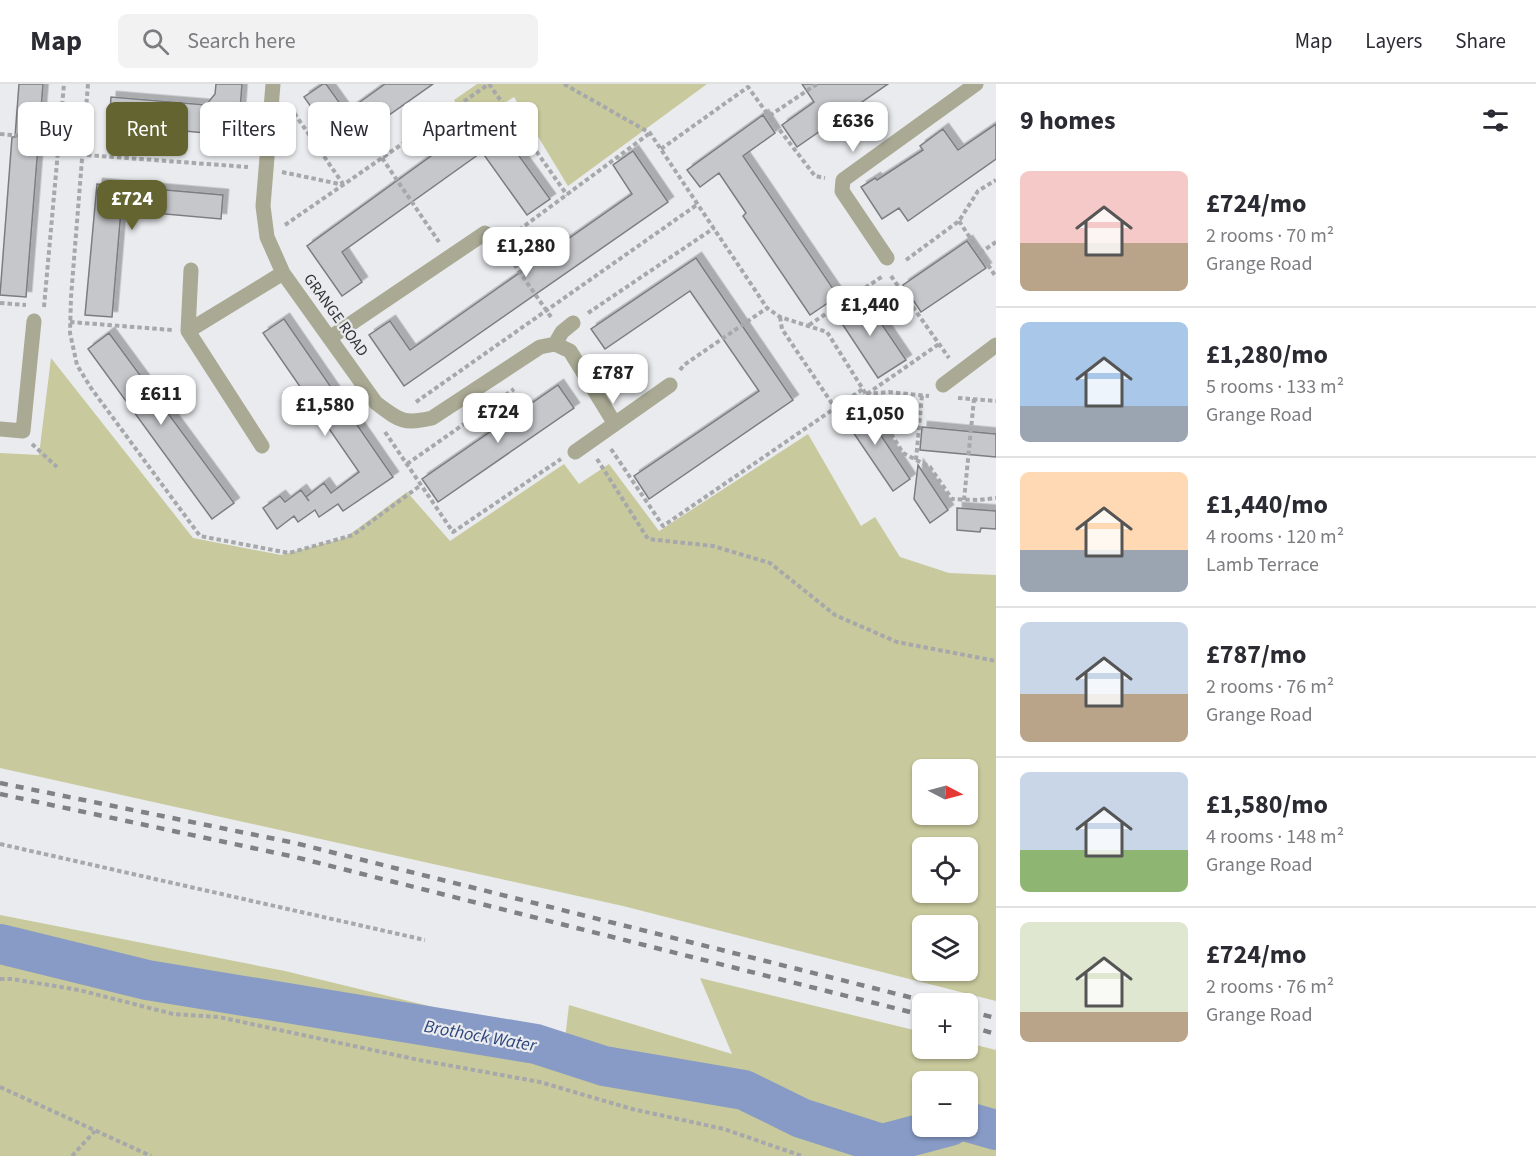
<!DOCTYPE html>
<html lang="en">
<head>
<meta charset="utf-8">
<style>
  body { margin:0; font-family:"Source Sans 3",sans-serif; background:#f2f2f3; color:#2b2b33; height:100vh; display:flex; flex-direction:column; font-size:22px; white-space:nowrap }
  * { box-sizing:border-box; margin:0 }
  p { font-size:20px; color:#7c7c81 }
  .icon { flex:none; width:33px; height:33px; fill:none; stroke:currentColor; stroke-width:2; stroke-linecap:round; stroke-linejoin:round }
  .map { position:relative; flex:1; overflow:hidden }
  .drawer { display:flex; flex-direction:column; background:#fff; width:540px }
  .drawer>* { flex:none }
  .banner { position:absolute; left:18px; top:18px; width:570px; height:54px; display:flex; gap:12px }
  .needle { width:39px; rotate:96deg }
  .fabs { position:absolute; left:912px; top:675px; display:grid; gap:12px }
  .fabs a { display:grid; place-items:center; width:66px; height:66px; border-radius:9px; background:#fff; box-shadow:0 2px 4px #0004; font-size:30px }
  .price { position:absolute; translate:-50% -51px; padding:0 14px; border-radius:12px; background:#fff; color:#222; font-size:20px; line-height:39px; filter:drop-shadow(0 2px 3px #0008) }
  .price::after { content:''; position:absolute; left:50%; top:36px; width:18px; height:14px; margin-left:-9px; background:inherit; clip-path:polygon(0 0,100% 0,50% 100%) }
  .price.current { background:#646431; color:#fff }
  ul { padding:0; list-style:none }
  li { display:flex; align-items:center; gap:18px; height:150px; padding:0 24px }
  li+li { border-top:2px solid #e1e1e2 }
  li span { display:grid; place-items:center; flex:none; width:168px; height:120px; border-radius:9px; color:#555 }
  li>.icon { margin-inline-start:auto }
  span .icon { width:72px; height:72px; fill:#fffc; stroke-width:1 }
  li b { font-size:26px }
  h2 { display:flex; justify-content:space-between; align-items:center; height:72px; padding:0 24px; font-size:26px }
  .chip { padding:0 21px; border-radius:9px; background:#fff; box-shadow:0 2px 4px #0004; font-size:21px; line-height:54px }
  .chip.current { background:#646431; color:#fff }
  header { display:flex; align-items:center; gap:36px; box-sizing:border-box; height:84px; padding:0 30px; background:#fff; border-bottom:2px solid #e1e1e2 }
  header strong { font-size:28px }
  nav { display:flex; gap:33px; margin-inline-start:auto; font-size:21px }
  .search { width:420px; height:54px; background:#f2f2f3; display:flex; align-items:center; gap:15px; box-sizing:border-box; padding:0 21px; border-radius:9px; color:#7c7c81; font-size:22px }
  main { display:flex; flex:1; min-height:0 }
  .map>svg:first-child { display:block }
  .green { fill:#c8c99c; fill-rule:evenodd }
  .lines { fill:none; stroke-linecap:round; stroke-linejoin:round }
  .river { stroke:#879bc6; stroke-width:40 }
  .building { fill:#c6c7cb; stroke:#7c7d80; stroke-width:1.5; filter:url(#shadow) }
  .path { stroke:#a7a8ab; stroke-width:4; stroke-dasharray:4.5 3; stroke-linecap:butt }
  .minor { stroke:#a9a994; stroke-width:15 }
  .rail { stroke:#808184; stroke-width:4.5; stroke-dasharray:8 8; stroke-linecap:butt }
  .labels { text-anchor:middle; dominant-baseline:central; stroke-width:4.5; stroke-linejoin:round; paint-order:stroke }
  .street-label { font-size:16px; fill:#343436; stroke:#e9ebee }
  .water-label { font-size:18px; font-style:italic; fill:#2d457c; stroke:#e9ebee }
</style>
</head>
<body>
<header>
<strong>Map</strong>
<div class="search"><svg class="icon" aria-label="search" viewBox="0 0 24 24"><circle cx="10" cy="10" r="6"/><path d="M15 15l6 6"/></svg>Search here</div>
<nav><a>Map</a><a>Layers</a><a>Share</a></nav>
</header>
<main>
<div class="map">
<svg width="996" height="1072" viewBox="0 0 996 1072">
  <defs>
    <filter id="shadow"><feDropShadow dx="5.5" dy="-5.5" stdDeviation="0" flood-color="#0004"/></filter>
  </defs>
  <rect width="100%" height="100%" fill="#e9ebee"/>
  <path class="green" d="M477,0H707L568,102L514,13L469,41L454,16Z
    M51,274L193,454L281,471L345,454L407,408L450,457L564,380L579,400L609,380L659,447L808,350L861,442L875,433L900,473L949,489L996,491V917L623,822L0,684V369L39,371ZM922,686H968V730H922ZM922,764H968V808H922ZM922,842H968V886H922Z
    M0,831L285,887L565,955L569,921L732,970L700,894L922,948V964H968V959L996,966V1072H0ZM922,998H968V1042H922Z"/>
  <g class="lines">
    <path class="river" d="M0,860L147,896L536,960L604,982L744,1006L801,1034L882,1060L950,1042
      M968,1038L996,1046"/>
  </g>
  <path class="building" d="M19,0H43L26,213L0,211L12,53H15Z
    M216,0H242L238,52L109,40L111,13L206,21L215,10Z
    M323,0H326L346,28L385,0H433L341,65L304,13Z
    M802,0H888L797,63L782,41L814,18Z
    M489,30L550,115L527,131L482,68L342,168L362,198L342,212L307,162Z
    M763,31L775,49L743,72L838,212L810,231L743,132L746,129L719,89L700,103L687,86Z
    M996,40V75L908,137L899,124L882,135L861,103L875,94L877,96L923,66L920,62L943,45L958,66Z
    M633,67L668,118L404,302L369,251L390,237L410,266L498,204L632,110L613,81Z
    M97,100L223,111L221,135L121,126L112,233L85,231Z
    M967,157L986,184L921,228L903,201Z
    M696,174L793,316L649,415L634,392L759,307L690,207L605,265L591,245Z
    M862,211L906,276L878,294L835,229Z
    M284,235L393,393L343,427L338,420L319,433L315,426L298,438L294,432L277,445L263,424L280,412L285,418L301,406L309,417L306,413L324,399L331,409L359,388L263,249Z
    M109,249L234,419L212,435L88,265Z
    M558,301L574,324L438,418L422,395Z
    M858,317L910,395L893,407L840,329Z
    M922,343L996,350V373L920,366Z
    M918,381L948,426L930,439L914,415Z
    M957,424L996,427V445L981,444L980,448L957,446Z"/>
  <g class="lines">
    <path class="path" d="M88,0L71,213L70,249L77,281L91,304L200,452L289,469L353,451L421,401
      M489,0L567,111
      M564,0L650,49L767,224L780,233L827,248L903,369L930,383L952,415L979,416L996,414
      M817,0L769,32L815,92L825,94
      M290,23L343,100
      M0,50L59,55
      M58,65L78,67L86,71L248,83
      M661,65L748,3L769,32
      M382,74L439,158
      M282,88L344,101
      M959,137L996,193
      M285,141L489,0
      M980,169L996,158
      M906,176L959,137L978,107L996,96
      M891,192L949,274
      M0,219L26,221
      M44,223L64,0
      M588,229L714,144
      M551,233L500,160L650,49
      M780,233L782,245L835,324
      M70,238L172,246
      M809,241L883,192
      M680,286L684,281L767,224
      M866,310L889,308L929,312
      M867,310L939,260
      M958,314L996,317
      M416,318L698,120
      M385,348L453,448L561,375
      M32,360L57,383
      M611,365L663,442L863,305
      M597,375L648,455L713,462L770,479L835,531L897,558L996,577
      M916,376L922,311
      M407,380L514,305
      M964,416L974,315
      M0,760L425,856
      M0,895H12L79,906L173,930L219,933L419,976L540,998L632,1025L724,1045L802,1072
      M0,1003L151,1072
      M72,1072L95,1047"/>
    <path class="minor" d="M273,0L263,122L267,153L283,189L376,319C399,336 403,341 432,334L540,263L555,260L570,267L615,340
      M887,174L842,107L843,96L976,0
      M188,247L191,186
      M331,253L485,149
      M555,260L562,248L573,239
      M943,301L996,261
      M0,345L23,347L34,237
      M262,362L188,247L283,189
      M575,368L670,301"/>
    <path class="rail" d="M0,699L295,759L937,920
      M0,710L295,773L922,931
      M968,927L996,934
      M968,942L996,950"/>
  </g>
  <g class="labels">
    <g class="street-label">
      <text transform="translate(336 231) rotate(54)">GRANGE ROAD</text>
    </g>
    <g class="water-label">
      <text transform="translate(480 952) rotate(10)">Brothock Water</text>
    </g>
  </g>
</svg>
<div class="fabs">
<a><svg class="needle" viewBox="-14 -14 28 28"><path d="M0-13l5 13h-10z" fill="#e53935"/><path d="M0 13l5-13h-10z" fill="#7c7c81"/></svg></a>
<a><svg class="icon" aria-label="locate" viewBox="0 0 24 24"><circle cx="12" cy="12" r="6"/><path d="M12 2v4M12 18v4M2 12h4M18 12h4"/></svg></a>
<a><svg class="icon" aria-label="layers" viewBox="0 0 24 24"><path d="M12 4l9 5-9 5-9-5zM3 14l9 5 9-5"/></svg></a>
<a>+</a>
<a>−</a>
</div>
<b class="price" style="left:853px;top:69px">£636</b>
<b class="price current" style="left:132px;top:147px">£724</b>
<b class="price" style="left:526px;top:194px">£1,280</b>
<b class="price" style="left:870px;top:253px">£1,440</b>
<b class="price" style="left:613px;top:321px">£787</b>
<b class="price" style="left:161px;top:342px">£611</b>
<b class="price" style="left:325px;top:353px">£1,580</b>
<b class="price" style="left:498px;top:360px">£724</b>
<b class="price" style="left:875px;top:362px">£1,050</b>
<div class="banner">
<a class="chip">Buy</a>
<a class="chip current">Rent</a>
<a class="chip">Filters</a>
<a class="chip">New</a>
<a class="chip">Apartment</a>
</div>
</div>
<section class="drawer">
<h2>9 homes<svg class="icon" aria-label="filters" viewBox="0 0 24 24"><path d="M4 7h16M4 17h16"/><circle cx="9" cy="7" r="2"/><circle cx="15" cy="17" r="2"/></svg></h2>
<ul>
<li><span style="background:linear-gradient(#f6c9c9 60%,#b9a48a 0)"><svg class="icon" aria-label="home" viewBox="0 0 24 24"><path d="M3 11l9-7 9 7M6 9v11h12V9"/></svg></span><div><b>£724/mo</b><p>2 rooms · 70 m²</p><p>Grange Road</p></div></li>
<li><span style="background:linear-gradient(#a9c7e8 70%,#9aa5b1 0)"><svg class="icon" aria-label="home" viewBox="0 0 24 24"><path d="M3 11l9-7 9 7M6 9v11h12V9"/></svg></span><div><b>£1,280/mo</b><p>5 rooms · 133 m²</p><p>Grange Road</p></div></li>
<li><span style="background:linear-gradient(#ffd9b3 65%,#9aa5b1 0)"><svg class="icon" aria-label="home" viewBox="0 0 24 24"><path d="M3 11l9-7 9 7M6 9v11h12V9"/></svg></span><div><b>£1,440/mo</b><p>4 rooms · 120 m²</p><p>Lamb Terrace</p></div></li>
<li><span style="background:linear-gradient(#c9d6e8 60%,#b9a48a 0)"><svg class="icon" aria-label="home" viewBox="0 0 24 24"><path d="M3 11l9-7 9 7M6 9v11h12V9"/></svg></span><div><b>£787/mo</b><p>2 rooms · 76 m²</p><p>Grange Road</p></div></li>
<li><span style="background:linear-gradient(#c9d6e8 65%,#8fb573 0)"><svg class="icon" aria-label="home" viewBox="0 0 24 24"><path d="M3 11l9-7 9 7M6 9v11h12V9"/></svg></span><div><b>£1,580/mo</b><p>4 rooms · 148 m²</p><p>Grange Road</p></div></li>
<li><span style="background:linear-gradient(#dfe7d0 75%,#b9a48a 0)"><svg class="icon" aria-label="home" viewBox="0 0 24 24"><path d="M3 11l9-7 9 7M6 9v11h12V9"/></svg></span><div><b>£724/mo</b><p>2 rooms · 76 m²</p><p>Grange Road</p></div></li>
</ul>
</section>
</main>
</body>
</html>
